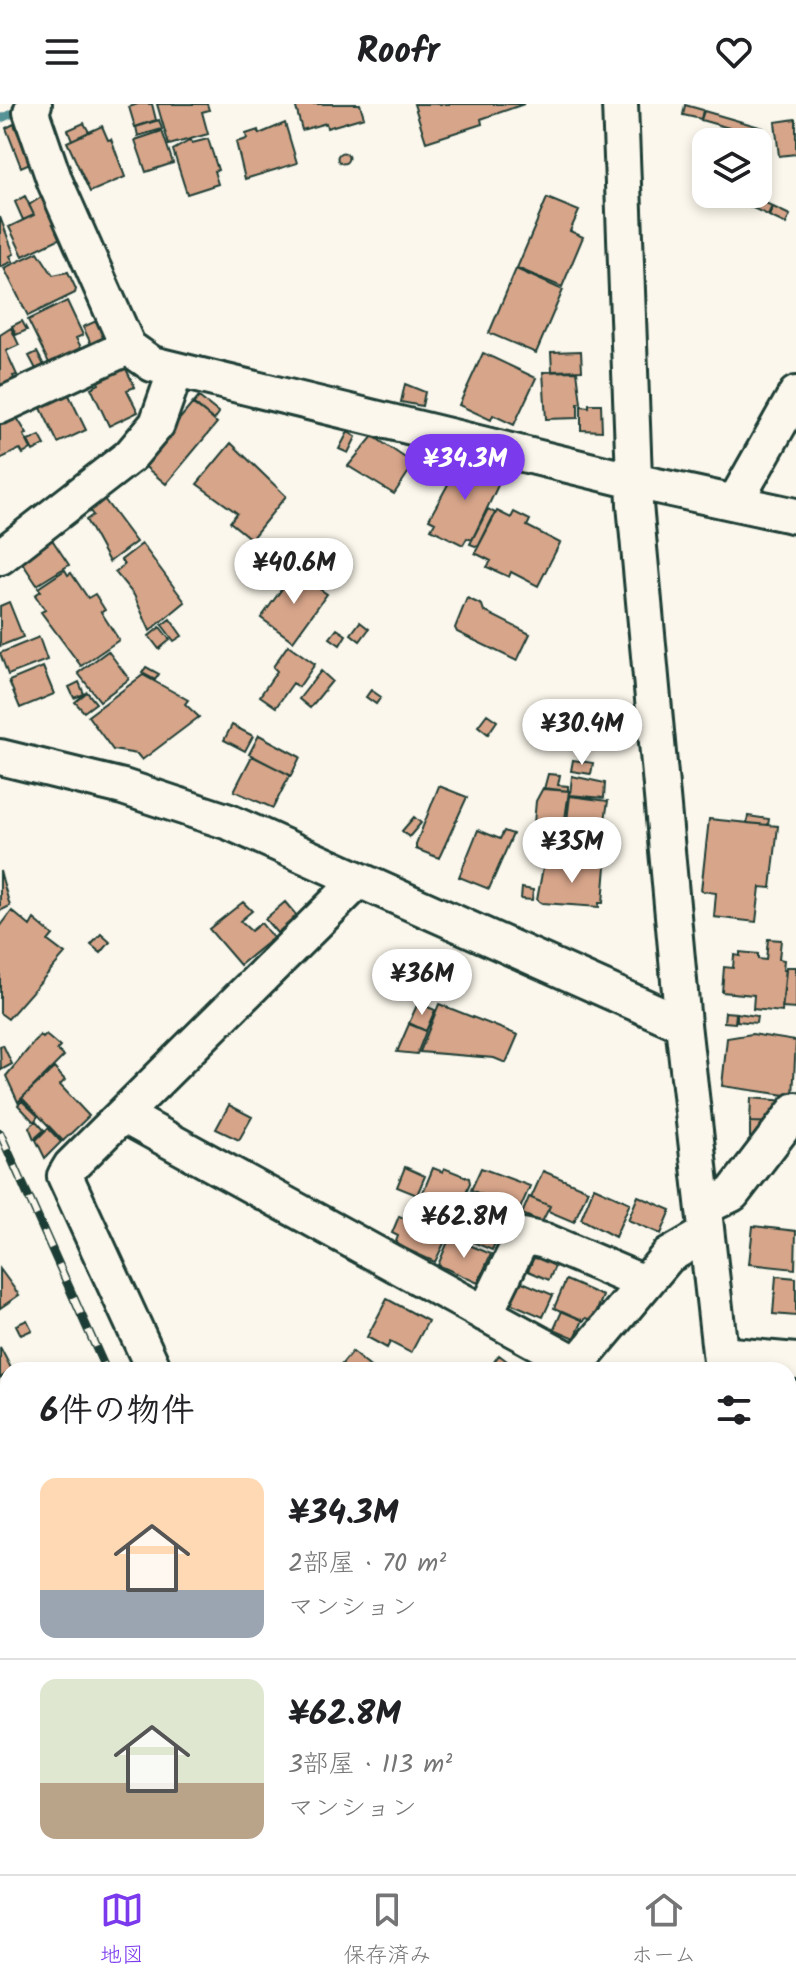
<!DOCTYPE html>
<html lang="ja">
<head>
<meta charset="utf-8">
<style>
  body { margin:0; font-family:Kalam,"Klee One",sans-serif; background:#f2f2f2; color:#202124; height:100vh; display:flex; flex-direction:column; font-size:30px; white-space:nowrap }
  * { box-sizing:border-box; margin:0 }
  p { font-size:26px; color:#757577 }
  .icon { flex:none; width:44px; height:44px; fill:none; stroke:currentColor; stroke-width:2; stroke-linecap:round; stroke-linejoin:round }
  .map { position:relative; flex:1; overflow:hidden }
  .panel { position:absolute; left:0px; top:1258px; width:796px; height:512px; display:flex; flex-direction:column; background:#fff; border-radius:24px 24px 0 0; box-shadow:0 4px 12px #0003 }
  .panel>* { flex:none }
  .controls { position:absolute; left:692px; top:24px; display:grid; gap:16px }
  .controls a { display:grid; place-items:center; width:80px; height:80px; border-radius:16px; background:#fff; box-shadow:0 4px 12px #0003; font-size:40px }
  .price { position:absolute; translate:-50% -68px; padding:0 18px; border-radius:28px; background:#fff; color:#222; font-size:26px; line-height:52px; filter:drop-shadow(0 2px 4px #0008) }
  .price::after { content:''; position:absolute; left:50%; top:48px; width:24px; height:18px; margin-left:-12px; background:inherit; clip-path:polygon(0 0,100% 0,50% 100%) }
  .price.selected { background:#7c3aed; color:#fff }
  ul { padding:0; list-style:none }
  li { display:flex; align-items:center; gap:24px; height:200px; padding:0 40px }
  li+li { border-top:2px solid #e0e0e0 }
  li span { display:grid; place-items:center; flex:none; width:224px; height:160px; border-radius:16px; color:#555 }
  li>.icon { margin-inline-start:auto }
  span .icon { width:96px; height:96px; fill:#fffc; stroke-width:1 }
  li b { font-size:34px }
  h2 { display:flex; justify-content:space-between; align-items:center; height:96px; padding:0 40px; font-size:34px }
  header { display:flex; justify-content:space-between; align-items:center; height:104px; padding:0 40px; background:#fff; font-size:36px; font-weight:800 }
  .tab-bar { display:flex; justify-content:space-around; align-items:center; height:112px; border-top:2px solid #e0e0e0; background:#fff; font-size:22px; color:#757577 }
  .tab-bar a { display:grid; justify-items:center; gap:4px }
  .tab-bar .selected { color:#7c3aed }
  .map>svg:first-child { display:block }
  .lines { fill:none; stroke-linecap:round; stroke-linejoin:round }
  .stream { stroke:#579397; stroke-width:8 }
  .building { fill:#d7a58a; stroke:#1f3d34; stroke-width:2 }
  .minor-casing { stroke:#1f3d34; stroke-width:40 }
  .minor { stroke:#fbf7ec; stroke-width:34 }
  .rail-casing { stroke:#1f3d34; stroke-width:9 }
  .rail { stroke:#fbf7ec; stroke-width:6; stroke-dasharray:18; stroke-linecap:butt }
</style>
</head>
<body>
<header><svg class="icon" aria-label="menu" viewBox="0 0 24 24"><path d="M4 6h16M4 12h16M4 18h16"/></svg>Roofr<svg class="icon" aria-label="heart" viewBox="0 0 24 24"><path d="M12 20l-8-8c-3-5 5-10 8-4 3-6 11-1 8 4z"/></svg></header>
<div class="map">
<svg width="796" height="1770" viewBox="0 0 796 1770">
  <rect width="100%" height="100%" fill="#fbf7ec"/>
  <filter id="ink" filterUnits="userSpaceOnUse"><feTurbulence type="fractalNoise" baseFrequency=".0125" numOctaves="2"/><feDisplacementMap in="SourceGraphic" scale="16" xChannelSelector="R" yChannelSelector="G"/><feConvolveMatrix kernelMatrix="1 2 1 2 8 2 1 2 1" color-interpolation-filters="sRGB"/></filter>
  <g filter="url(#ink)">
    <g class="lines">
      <path class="stream" d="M0,15L20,6"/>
    </g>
    <path class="building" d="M138,0H152L156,16L135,23L129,3Z
      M157,0H207L209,6L202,8L208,30L169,41Z
      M295,0H360L364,13L327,24L326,19L302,26Z
      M414,0H524L481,15L482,20L426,38Z
      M685,1L703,6L701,15L683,11Z
      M704,7L763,24L761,33L701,16Z
      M796,15V50L779,52L775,18Z
      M159,16L162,25L138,32L136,23Z
      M84,19L89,28L72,36L68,26Z
      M285,19L297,59L245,75L236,38L247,35L246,30L258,26L259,30Z
      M14,20L30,59L21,63L6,24Z
      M102,22L108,36L111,35L125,73L90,88L67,38Z
      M162,27L173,59L146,68L135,36Z
      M208,35L218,66L214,67L218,80L187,90L173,46L191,36L192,39Z
      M337.5 54a5.5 5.5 0 1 1 11 0a5.5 5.5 0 1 1-11 0Z
      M46,90L67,131L23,152L9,123L34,111L29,101Z
      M25,92L34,111L23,116L15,98Z
      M751,92L772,102L768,111L746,101Z
      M547,94L579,107L570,127L583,133L562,183L517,164Z
      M773,103L790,111L786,120L769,112Z
      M0,113L14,150L10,152L13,157L0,163Z
      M38,148L53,171L68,168L76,185L75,189L28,212L4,164Z
      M516,165L563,186L536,249L489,229Z
      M67,197L83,231L76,234L82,245L50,261L28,216Z
      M103,214L112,232L92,242L83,223Z
      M22,217L27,226L16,231L12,222Z
      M11,224L19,241L6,247L17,271L13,272L15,277L0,284V231Z
      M581,247L582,266L552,267L551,248Z
      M37,248L46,265L38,269L29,252Z
      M483,249L536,274L514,321L493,311L491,316L459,301Z
      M121,255L135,283L127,286L138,308L109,322L91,284L99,280L93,268Z
      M577,267L581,299L578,300V314L546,315L543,268Z
      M405,280L425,288L422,302L401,298Z
      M67,287L86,326L58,339L38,298Z
      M199,293L219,309L214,316L193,300Z
      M193,299L217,319L166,380L142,360Z
      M589,300H601L602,327L581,326V302L589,303Z
      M11,304L27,330L24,331L31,345L23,350L20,345L0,355V310Z
      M348,328L356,333L348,349L339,345Z
      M40,332L45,341L33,347L28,337Z
      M373,332L414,360L394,390L348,362Z
      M231,339L286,392L251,435L230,418L237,409L197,380Z
      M463,353L502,373L472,436L467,434L463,441L431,425L435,418L429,415Z
      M104,395L136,438L109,458L86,416L93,411L89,406Z
      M488,405L495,409L478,443L470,440Z
      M497,407L511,414L514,408L530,416L527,422L560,439L538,482L511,468L509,473L487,463L491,457L475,449Z
      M51,434L69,461L37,481L19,454Z
      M142,440L185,498L150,527L134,491L115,468L124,461L121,456Z
      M65,466L68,471L71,469L88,494L95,490L105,506L101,508L119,536L81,562L41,508L45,506L35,491L41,487L38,484Z
      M294,468L327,490L293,537L261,514Z
      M467,494L482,501L484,507L530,530L517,557L457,528L455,524Z
      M9,498L23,533L0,542V502Z
      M170,515L182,532L174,537L162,521Z
      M360,518L369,525L360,537L351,530Z
      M160,523L170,536L159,545L149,532Z
      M337,525L346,531L340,541L330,534Z
      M39,533L47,556L8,571L0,549Z
      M288,541L315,560L299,583L293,579L276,603L260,592L277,567L273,563Z
      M108,547L129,575L100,597L78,569Z
      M43,563L54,590L20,604L9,577Z
      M146,563L159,570L155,576L142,569Z
      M321,567L332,577L310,604L299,595Z
      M143,571L188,596L185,600L199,613L142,656L137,650L113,646L88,612Z
      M79,578L84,590L74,594L69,583Z
      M371,586L381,593L376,600L366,593Z
      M87,588L96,599L84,608L75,598Z
      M487,610L497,617L488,630L478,622Z
      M232,621L253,632L245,647L224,636Z
      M259,631L300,653L291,672L249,650Z
      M252,652L290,671L273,704L234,687Z
      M573,656L593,659L591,670L571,667Z
      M548,670L560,671L558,681L568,682V687L544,685Z
      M572,672L605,679L604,694L570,691Z
      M439,682L467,693L439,754L416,745V740Z
      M543,684L569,687L564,722L534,719L536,697Z
      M570,692L608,697L603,729L566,725Z
      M748,712L769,715L768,721L747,719Z
      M414,713L421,719L409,733L402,727Z
      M709,715L778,722L771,784L760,783L756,818L714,813L716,789L701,787Z
      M543,725L577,730L574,744L541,739Z
      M478,726L500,735L504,727L513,730L489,785L459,773Z
      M553,741L575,744L574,755L552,752Z
      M544,758L606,762L603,799H599V803L542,799L537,796Z
      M0,767L10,802L0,807Z
      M522,784L533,786L532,796L521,795Z
      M243,798L252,807L240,817L251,827L261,819L273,834L240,861L209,825Z
      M285,798L297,812L277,829L265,815Z
      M12,807L30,822L34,815L53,831L48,837L65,850L8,915L0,909V823Z
      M101,830L110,838L101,849L91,841Z
      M768,835L781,836L779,855L784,856L783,866H786L782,908L753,905L754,891L722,888L724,863L733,864L734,851L740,852V848L758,850V855L766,856Z
      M786,863H796V905L782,904Z
      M418,899L435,906L426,927L409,919Z
      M439,900L518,931L506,959L494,954L420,948Z
      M725,908L736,909L735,919L724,918Z
      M737,909L757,912L756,919L737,917Z
      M409,920L426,927L417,950L397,948Z
      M752,930L796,937L793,992L722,982L727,934Z
      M40,931L43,934L46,931L60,943L57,946L64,952L18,998L6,972Z
      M3,941L12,960L1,966L0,942Z
      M54,964L65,976L60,981L89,1012L63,1037L22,994Z
      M751,994L786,997L781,1019L750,1018Z
      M22,997L38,1012L34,1018L18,1001Z
      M229,1001L252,1013L239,1036L216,1025Z
      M36,1017L44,1026L34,1035L29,1023Z
      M750,1018L781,1019L768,1034L750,1033Z
      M48,1024L61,1038L45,1054L36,1036Z
      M405,1063L425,1072L417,1091L397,1083Z
      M433,1064L443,1068L444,1064L469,1074L470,1079L457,1109L421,1093Z
      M481,1064L530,1082L519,1107L471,1086Z
      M543,1067L588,1086L574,1118L548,1107L550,1102L531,1094Z
      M594,1083L630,1099L615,1133L581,1115Z
      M468,1088L475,1091L468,1110L460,1107Z
      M638,1092L671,1106L661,1130L628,1116Z
      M529,1093L550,1102L542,1118L522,1110Z
      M420,1096L456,1112L447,1131L412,1116Z
      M491,1099L510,1107L502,1125L483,1117Z
      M399,1112L447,1133L435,1158L395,1140L398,1132L392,1129Z
      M458,1112L499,1130L492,1146L451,1129Z
      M753,1122L796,1127L795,1165L749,1160Z
      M450,1133L491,1150L478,1179L438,1161Z
      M537,1146L558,1155L549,1176L528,1167Z
      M0,1165L19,1191L0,1204Z
      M776,1172L796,1174V1212L773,1210Z
      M566,1176L603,1192L593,1216L586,1214L584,1217L554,1204Z
      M520,1177L553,1191L543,1213L510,1199Z
      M387,1195L428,1217L411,1249L390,1238L387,1244L367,1233Z
      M562,1207L583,1216L575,1234L554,1225Z
      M27,1216L32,1226L21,1231L16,1221Z
      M0,1243L12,1266L0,1274Z
      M352,1248L374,1266H337Z
      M499,1251L519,1266H488Z
      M0,1614L8,1626V1676L0,1680Z
      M30,1762H70L72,1766L63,1770H34Z
      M129,1762H148L150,1770H131Z
      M168,1762H218L220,1765L212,1770H173Z
      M254,1762H292L295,1770H256Z"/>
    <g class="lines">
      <defs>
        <path id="minor" d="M34,0L31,8L55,78L128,243L152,260L634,377L796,412
          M620,0L635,400L683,920L722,1266
          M0,302L128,243
          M735,398L796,290
          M0,453L130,352L157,320L176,266
          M0,653L123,683L229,718L683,920
          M123,1011L575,1259
          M705,1103L732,1090L796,1006
          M485,1210L523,1132L545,1137L644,1179
          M721,1250L796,1257
          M154,1266L65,1072L71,1062L359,776
          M572,1266L668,1152L706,1130
          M0,1570L8,1581
          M788,1603L796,1611
          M116,1762L118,1770
          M780,1762L781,1770"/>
      </defs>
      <use href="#minor" class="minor-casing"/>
      <use href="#minor" class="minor"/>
      <defs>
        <path id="rail" d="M0,1029L106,1266
          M326,1762L329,1770"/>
      </defs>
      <use href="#rail" class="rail-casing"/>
      <use href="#rail" class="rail"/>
    </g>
  </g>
</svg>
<div class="controls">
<a><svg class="icon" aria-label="layers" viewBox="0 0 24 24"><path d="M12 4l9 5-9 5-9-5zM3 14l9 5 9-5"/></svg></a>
</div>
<b class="price selected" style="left:465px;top:398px">¥34.3M</b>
<b class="price" style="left:294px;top:502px">¥40.6M</b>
<b class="price" style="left:582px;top:663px">¥30.4M</b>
<b class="price" style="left:572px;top:781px">¥35M</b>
<b class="price" style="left:422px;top:913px">¥36M</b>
<b class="price" style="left:464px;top:1156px">¥62.8M</b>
<section class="panel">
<h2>6件の物件<svg class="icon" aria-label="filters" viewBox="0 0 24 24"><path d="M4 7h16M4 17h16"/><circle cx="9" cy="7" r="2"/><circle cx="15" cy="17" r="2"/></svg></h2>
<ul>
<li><span style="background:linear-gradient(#ffd9b3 70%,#9aa5b1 0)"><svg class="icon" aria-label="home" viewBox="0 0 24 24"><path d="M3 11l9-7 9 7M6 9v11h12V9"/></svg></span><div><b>¥34.3M</b><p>2部屋 · 70 m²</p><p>マンション</p></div></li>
<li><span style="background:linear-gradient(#dfe7d0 65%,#b9a48a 0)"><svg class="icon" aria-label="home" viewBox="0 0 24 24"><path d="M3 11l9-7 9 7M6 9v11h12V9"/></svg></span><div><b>¥62.8M</b><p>3部屋 · 113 m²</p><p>マンション</p></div></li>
</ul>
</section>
</div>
<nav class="tab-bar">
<a class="selected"><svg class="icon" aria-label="map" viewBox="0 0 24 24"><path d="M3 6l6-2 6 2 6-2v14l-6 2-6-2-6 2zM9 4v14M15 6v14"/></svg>地図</a>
<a><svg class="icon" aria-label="saved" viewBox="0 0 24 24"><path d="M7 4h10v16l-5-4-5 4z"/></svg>保存済み</a>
<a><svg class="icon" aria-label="home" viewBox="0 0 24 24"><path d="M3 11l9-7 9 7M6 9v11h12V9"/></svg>ホーム</a>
</nav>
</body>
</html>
